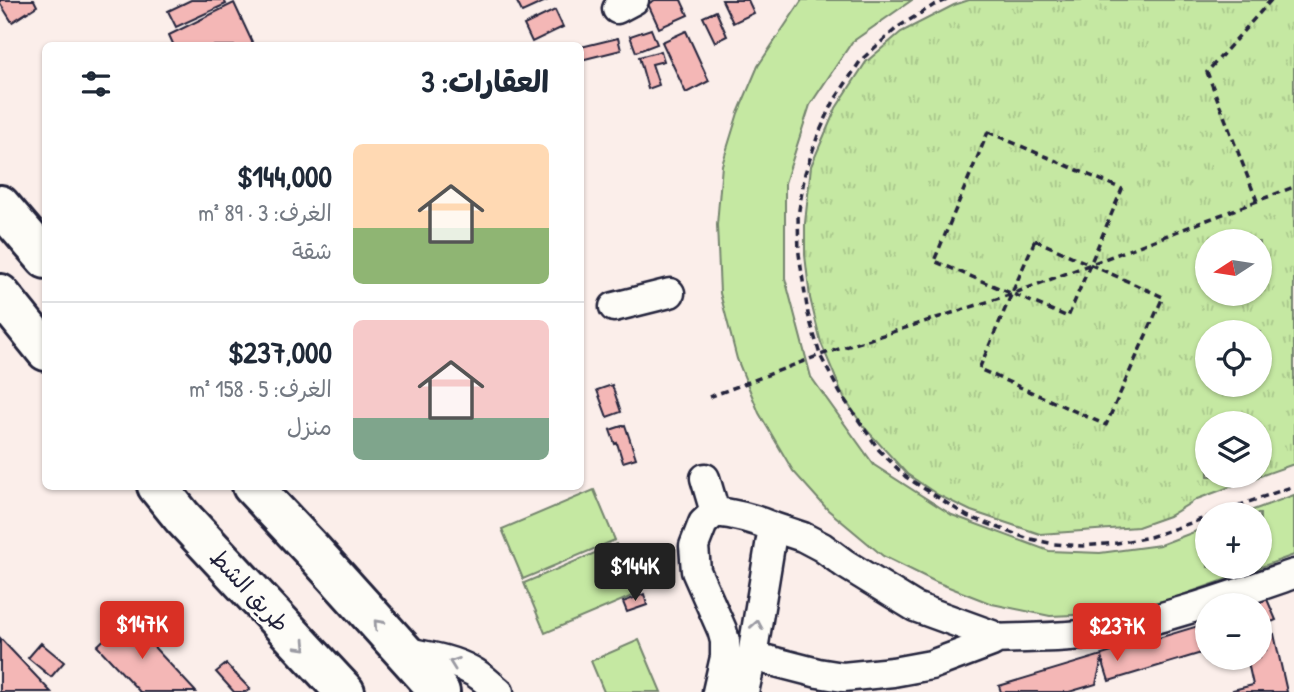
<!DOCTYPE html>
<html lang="ar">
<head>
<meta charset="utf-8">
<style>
  body { margin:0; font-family:"Patrick Hand","Playpen Sans Arabic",sans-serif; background:#f6f6f7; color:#1f2937; direction:rtl; height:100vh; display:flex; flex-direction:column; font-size:26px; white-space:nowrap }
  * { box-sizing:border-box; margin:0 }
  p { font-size:23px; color:#747a83 }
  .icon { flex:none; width:38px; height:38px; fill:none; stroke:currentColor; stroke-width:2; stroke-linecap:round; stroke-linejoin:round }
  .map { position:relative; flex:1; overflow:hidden; direction:ltr }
  .panel { position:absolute; left:42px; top:42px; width:542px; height:448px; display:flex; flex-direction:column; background:#fff; border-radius:10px; box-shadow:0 2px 5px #0004; direction:rtl }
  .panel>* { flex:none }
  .needle { width:46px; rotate:258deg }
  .controls { position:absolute; left:1195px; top:229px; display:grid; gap:14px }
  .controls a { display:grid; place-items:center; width:77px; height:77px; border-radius:50%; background:#fff; box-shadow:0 2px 5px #0004; font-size:35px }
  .price { position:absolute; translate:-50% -60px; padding:0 16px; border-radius:7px; background:#d93025; color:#fff; font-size:23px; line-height:46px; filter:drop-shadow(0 2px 4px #0008) }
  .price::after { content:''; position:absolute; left:50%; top:42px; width:21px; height:16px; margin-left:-10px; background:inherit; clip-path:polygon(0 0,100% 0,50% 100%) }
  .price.on { background:#222; color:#fff }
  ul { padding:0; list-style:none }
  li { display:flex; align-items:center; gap:21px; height:175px; padding:0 35px }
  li+li { border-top:2px solid #e0e1e3 }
  li span { display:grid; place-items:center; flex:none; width:196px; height:140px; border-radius:10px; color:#555 }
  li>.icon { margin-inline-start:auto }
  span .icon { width:84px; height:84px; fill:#fffc; stroke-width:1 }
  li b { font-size:30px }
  h2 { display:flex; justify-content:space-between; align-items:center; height:84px; padding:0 35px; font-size:30px }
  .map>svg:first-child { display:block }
  .park { fill:url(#park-tufts); stroke:#74856e; stroke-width:2; fill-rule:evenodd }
  .pitch { fill:#c5e8a2; stroke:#74856e; stroke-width:2 }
  .building { fill:#f4b7b6; stroke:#22223b; stroke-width:2 }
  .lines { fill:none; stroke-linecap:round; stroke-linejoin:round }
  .minor-casing { stroke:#22223b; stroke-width:33 }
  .highway-casing { stroke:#22223b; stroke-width:44 }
  .path { stroke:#22223b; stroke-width:3.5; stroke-dasharray:7 5; stroke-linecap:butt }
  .minor { stroke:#fdfcf7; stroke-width:28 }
  .highway { stroke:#fdfcf7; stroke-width:38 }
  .oneway { stroke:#9a9aa2 }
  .labels { text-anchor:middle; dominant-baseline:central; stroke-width:7; stroke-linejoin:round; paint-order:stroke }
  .street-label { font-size:23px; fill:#22223b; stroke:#fdfcf7 }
</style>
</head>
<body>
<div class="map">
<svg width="1294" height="692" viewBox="0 0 1294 692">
  <defs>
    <pattern id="park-tufts" width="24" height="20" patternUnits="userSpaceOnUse" patternTransform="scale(1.75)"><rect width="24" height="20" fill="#c5e8a2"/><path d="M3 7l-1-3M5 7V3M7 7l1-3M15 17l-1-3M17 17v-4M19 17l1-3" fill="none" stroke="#a9c78c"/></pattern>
  </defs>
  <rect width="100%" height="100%" fill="#fbeeea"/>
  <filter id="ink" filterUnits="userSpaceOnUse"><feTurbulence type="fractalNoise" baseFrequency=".0143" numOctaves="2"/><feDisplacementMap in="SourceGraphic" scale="14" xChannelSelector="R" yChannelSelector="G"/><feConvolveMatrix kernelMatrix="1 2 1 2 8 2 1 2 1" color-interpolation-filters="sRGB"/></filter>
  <g filter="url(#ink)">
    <path class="park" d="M969,0H1294V464L1260,476V424H1208V476H1260L1197,499L1169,516L1138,527L1040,534L971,511L938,495L907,474L863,426L844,398L821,343L810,298L805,255V223L811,166L836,108L866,62L901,32L954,5ZM1208,242H1260V294H1208ZM1208,332H1260V385H1208Z"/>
    <path class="pitch" d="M802,0H912L852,42L810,105L785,183V278L811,377L874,465L952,515L1049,551L1100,553L1160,545L1207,527L1208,567H1260V514H1242L1294,495V555L1163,602L1122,613L1050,616L992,604L936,582L883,556L828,510L793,471L759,413L737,359L720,293L717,225L722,165L738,113L758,66Z
      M594,490L615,540L523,579L502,529Z
      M616,544L637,594L545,633L524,583Z
      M639,640L661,692H604L591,661Z"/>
    <path class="building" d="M0,0H34L37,6L12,22L0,3Z
      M191,0H224L226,4L176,27L168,11Z
      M516,0H548L522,12Z
      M655,0H681L688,15L659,28L648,4Z
      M722,0H748L754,13L733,23Z
      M234,3L254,46H174L169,35Z
      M555,10L563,27L532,42L524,25Z
      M716,11L727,36L715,42L703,17Z
      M651,29L657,44L636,52L630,36Z
      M686,31L709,81L686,93L662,42Z
      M618,38L621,50L581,60V47Z
      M661,51L664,61L652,64L659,85L648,89L639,57Z
      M612,385L621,412L607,417L597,390Z
      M625,425L636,458L623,462L617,443L615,444L610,430Z
      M1263,590L1276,620L1260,627V606L1226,605Z
      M644,594L647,605L627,612L623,602Z
      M127,618L196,692H140L97,646Z
      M1208,623V651L1109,681L1102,659L1096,684L1069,692H1001L999,686Z
      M1274,634L1287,692H1234L1233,690L1253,685L1247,658H1260V652L1266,650L1262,636Z
      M0,638L51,692H0Z
      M41,643L64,662L51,677L28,658Z
      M226,664L250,689L246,692H234L216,672Z"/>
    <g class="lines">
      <defs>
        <path id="minor" d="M617,9L634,0
          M614,307L670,293
          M705,478L715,512
          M993,639C1028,637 1065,639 1100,632C1166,619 1230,596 1294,574
          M402,651C426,656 451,659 472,671C482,676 490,685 499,692
          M752,656L818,673L843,677L893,672L931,665L992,642V635L915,607L845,564L822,547L803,537L773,527
          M717,692L725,657V641L722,630L696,571L694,546L703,523L715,512C736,514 754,519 773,527L752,656L744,692"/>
        <path id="highway" d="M0,205L46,259
          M0,294L46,351
          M157,486L182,517L345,692
          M252,486L312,550L440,692"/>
      </defs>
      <use href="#minor" class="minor-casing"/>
      <use href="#highway" class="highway-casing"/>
      <path class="path" d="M947,0L934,5L898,27L861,60L834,101L818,135L805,173L798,216L799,254L808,314L820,355L840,393L879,450L906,477L967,516L1026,538L1054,544L1083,546L1117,543L1150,537L1208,517
        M988,132L1122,189L1068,317L934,261Z
        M1257,201L1207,72L1271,0
        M1035,240L1163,297L1106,425L979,369Z
        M709,397L820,355L1012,294L1294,187
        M1215,514L1294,486"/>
      <use href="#minor" class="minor"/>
      <use href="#highway" class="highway"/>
    </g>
    <defs><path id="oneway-chevron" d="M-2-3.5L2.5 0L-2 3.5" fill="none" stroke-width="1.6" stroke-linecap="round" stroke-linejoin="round" transform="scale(1.75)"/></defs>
    <g class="oneway">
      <use href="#oneway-chevron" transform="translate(378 624) rotate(-132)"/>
      <use href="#oneway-chevron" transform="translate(757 625) rotate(-80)"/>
      <use href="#oneway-chevron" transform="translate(302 646) rotate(47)"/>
      <use href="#oneway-chevron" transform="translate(454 663) rotate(-160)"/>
    </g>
  </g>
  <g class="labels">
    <g class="street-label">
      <text transform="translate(250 590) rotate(47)">طريق الشط</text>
    </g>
  </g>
</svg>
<div class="controls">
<a><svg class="needle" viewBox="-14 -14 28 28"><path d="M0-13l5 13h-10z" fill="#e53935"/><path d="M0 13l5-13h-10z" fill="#747a83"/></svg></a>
<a><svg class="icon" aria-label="locate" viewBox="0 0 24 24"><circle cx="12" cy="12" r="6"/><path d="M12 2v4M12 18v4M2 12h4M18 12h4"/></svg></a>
<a><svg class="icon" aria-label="layers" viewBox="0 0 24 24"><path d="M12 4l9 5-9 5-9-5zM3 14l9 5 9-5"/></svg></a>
<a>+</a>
<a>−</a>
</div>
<b class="price on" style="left:635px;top:603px">$144K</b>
<b class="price" style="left:142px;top:661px">$147K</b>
<b class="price" style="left:1117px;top:663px">$237K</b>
<section class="panel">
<h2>العقارات: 3<svg class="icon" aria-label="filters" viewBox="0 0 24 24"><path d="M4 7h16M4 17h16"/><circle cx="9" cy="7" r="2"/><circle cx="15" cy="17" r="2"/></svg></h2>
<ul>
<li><span style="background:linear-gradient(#ffd9b3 60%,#8fb573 0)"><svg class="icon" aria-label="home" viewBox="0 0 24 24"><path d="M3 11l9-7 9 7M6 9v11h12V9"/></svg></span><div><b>$144,000</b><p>الغرف: 3 · 89 m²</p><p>شقة</p></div></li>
<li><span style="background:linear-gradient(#f6c9c9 70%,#7fa58c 0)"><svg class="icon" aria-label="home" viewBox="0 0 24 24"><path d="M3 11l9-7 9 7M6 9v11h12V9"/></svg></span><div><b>$237,000</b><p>الغرف: 5 · 158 m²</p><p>منزل</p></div></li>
</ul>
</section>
</div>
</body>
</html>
